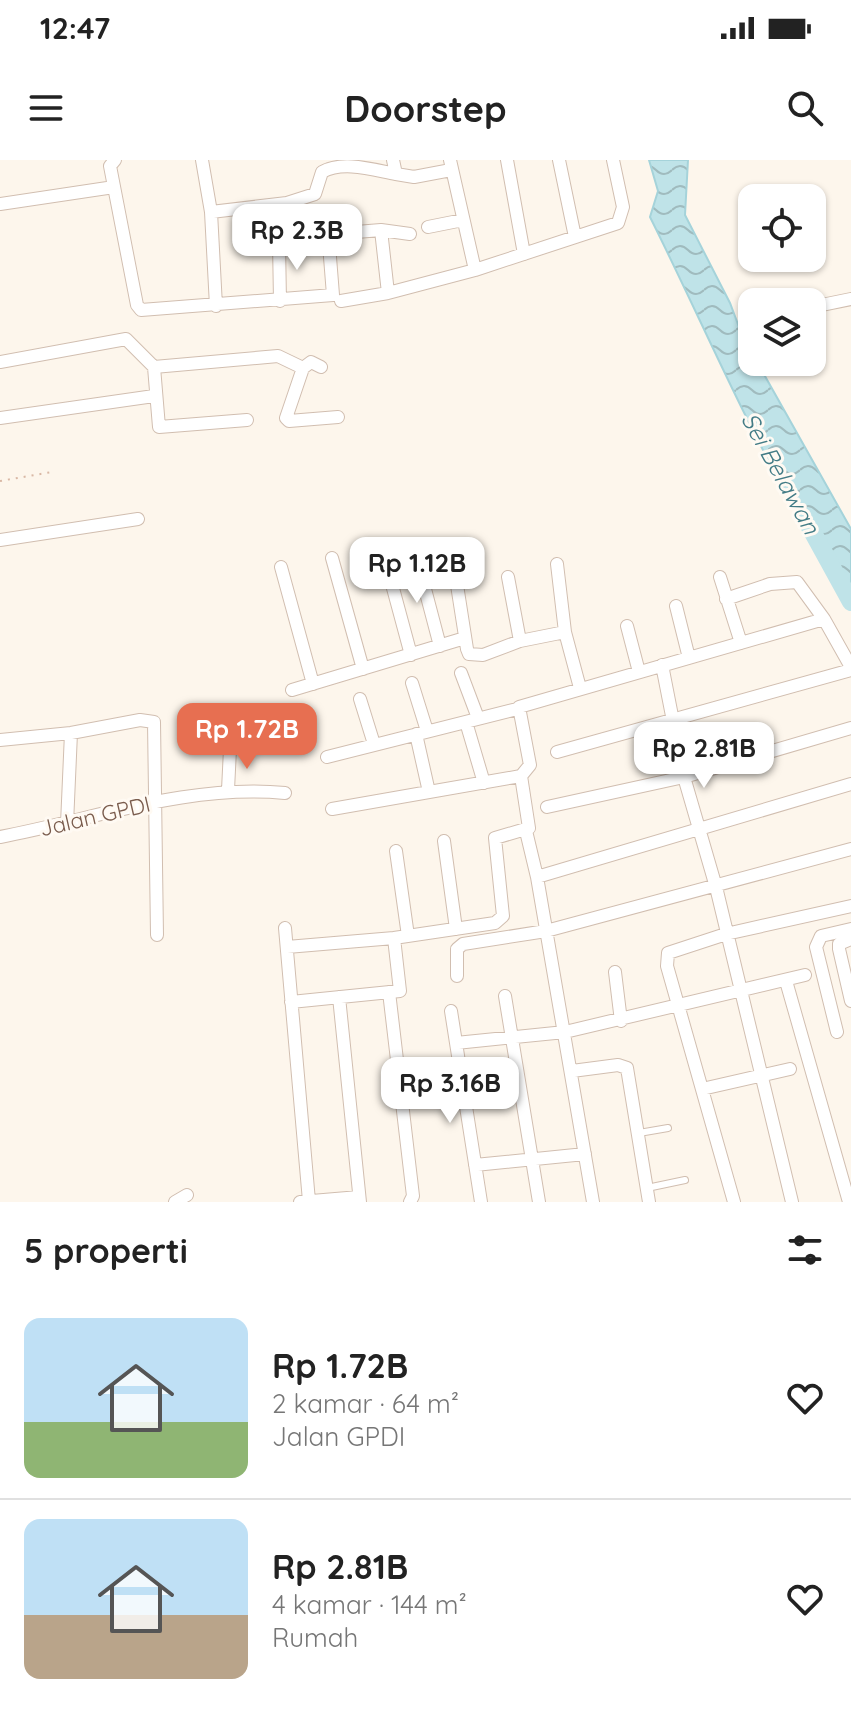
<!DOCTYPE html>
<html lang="id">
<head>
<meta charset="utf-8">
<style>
  body { margin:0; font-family:Quicksand,sans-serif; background:#f2f2f2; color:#222; height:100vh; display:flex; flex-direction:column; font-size:30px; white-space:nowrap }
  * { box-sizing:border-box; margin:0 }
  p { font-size:26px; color:#767676 }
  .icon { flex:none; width:44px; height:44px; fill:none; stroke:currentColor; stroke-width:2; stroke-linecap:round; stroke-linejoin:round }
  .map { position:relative; height:1042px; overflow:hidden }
  .side { display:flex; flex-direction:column; background:#fff; flex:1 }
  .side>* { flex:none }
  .buttons { position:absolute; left:738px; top:24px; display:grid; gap:16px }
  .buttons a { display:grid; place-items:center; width:88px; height:88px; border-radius:16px; background:#fff; box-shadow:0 2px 6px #0004; font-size:40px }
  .price { position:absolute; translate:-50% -68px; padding:0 18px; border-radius:16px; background:#fff; color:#222; font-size:26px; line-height:52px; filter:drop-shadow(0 2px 4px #0008) }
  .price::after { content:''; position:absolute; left:50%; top:48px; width:24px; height:18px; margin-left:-12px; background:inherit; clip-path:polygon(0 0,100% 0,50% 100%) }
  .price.selected { background:#e76f51; color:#fff }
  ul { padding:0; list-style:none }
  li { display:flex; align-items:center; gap:24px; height:200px; padding:0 24px }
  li+li { border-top:2px solid #e0e0e0 }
  li span { display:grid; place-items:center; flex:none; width:224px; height:160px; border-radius:16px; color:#555 }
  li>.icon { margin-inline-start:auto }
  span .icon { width:96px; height:96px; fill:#fffc; stroke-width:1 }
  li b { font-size:34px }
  h2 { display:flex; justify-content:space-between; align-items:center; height:96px; padding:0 24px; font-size:34px }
  .status { display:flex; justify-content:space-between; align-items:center; height:56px; padding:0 40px; background:#fff; direction:ltr }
  .status svg { height:22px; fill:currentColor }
  header { display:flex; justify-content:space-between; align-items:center; height:104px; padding:0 24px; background:#fff; font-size:36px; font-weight:700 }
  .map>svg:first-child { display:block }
  .water { fill:url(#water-waves); stroke:#a5d3da; stroke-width:2 }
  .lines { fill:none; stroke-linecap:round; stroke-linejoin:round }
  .river { stroke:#bfe3e8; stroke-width:18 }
  .lane-casing { stroke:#d1beb0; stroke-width:8 }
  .street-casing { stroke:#d1beb0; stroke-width:14 }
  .path { stroke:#d9b8a5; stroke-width:2; stroke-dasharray:2 6; stroke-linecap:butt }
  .lane { stroke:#fff; stroke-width:6 }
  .street { stroke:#fff; stroke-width:12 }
  .labels { text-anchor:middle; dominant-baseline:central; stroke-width:6; stroke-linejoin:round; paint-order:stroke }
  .street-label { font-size:22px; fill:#7a5c4d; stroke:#fffaf3 }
  .water-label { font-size:24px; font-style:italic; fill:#437c86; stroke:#fffaf3 }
</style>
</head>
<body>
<div class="status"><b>12:47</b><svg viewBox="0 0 49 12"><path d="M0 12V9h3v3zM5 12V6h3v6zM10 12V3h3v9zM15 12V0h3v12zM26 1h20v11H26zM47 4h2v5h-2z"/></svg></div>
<header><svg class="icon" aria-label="menu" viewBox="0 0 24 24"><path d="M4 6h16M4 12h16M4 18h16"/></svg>Doorstep<svg class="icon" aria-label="search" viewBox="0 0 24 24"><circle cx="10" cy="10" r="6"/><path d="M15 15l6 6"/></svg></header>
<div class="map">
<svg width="851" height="1042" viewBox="0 0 851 1042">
  <defs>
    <pattern id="water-waves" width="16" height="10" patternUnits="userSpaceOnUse" patternTransform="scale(2)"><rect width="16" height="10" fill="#bfe3e8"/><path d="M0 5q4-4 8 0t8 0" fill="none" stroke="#a0bbbe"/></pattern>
  </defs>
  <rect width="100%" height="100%" fill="#fdf6ec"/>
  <path class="water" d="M649,0H688L685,55L730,143L752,202H757L851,369V438C833,401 806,369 786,333C736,243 696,149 650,57L658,31Z"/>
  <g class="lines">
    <path class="river" d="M806,360L851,442"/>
    <defs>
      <path id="lane" d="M639,973L668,968
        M647,1028L685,1020"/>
      <path id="street" d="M115,0L110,6L137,145L141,150L333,135L328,72
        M202,0L211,52L216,146
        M393,0L396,14L414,17L451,10
        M450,0L475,110
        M507,0L524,94
        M559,0L575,77
        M0,44L114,27
        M211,52L287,43L315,34L322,12C343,0 374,10 396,14
        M428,67L463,60
        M381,70L410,74
        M388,133L475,110L618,63L623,47L613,0
        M280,141L279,83L283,78L381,70L388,133L341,141
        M812,147L851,139
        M0,202L126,179L154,207L159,267L247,260
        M154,207L278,196L303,208
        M321,207L311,202L303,208L286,258L289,261L338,257
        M0,258L154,236
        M0,380L138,359
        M332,398L363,509
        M387,406L411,495
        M281,407L313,524
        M508,417L520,481
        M720,417L741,483
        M457,425L467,489L469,494L483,495L520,481L565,472L557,404
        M425,429L440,486
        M726,439L770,424L797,422L824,459
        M676,446L689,498
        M627,466L639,512
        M565,472L580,528
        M662,505L684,617L716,727L792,1042
        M461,513L478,558
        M412,523L427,571
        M292,530L465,478
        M360,539L374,584
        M466,562L484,623
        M416,574L429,632L521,616
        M0,580L71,573L140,560L154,562L157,775
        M557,592L851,510
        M327,597L517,549
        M228,630L230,589
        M547,647L684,617L851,568
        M332,649L429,632
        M67,664L71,573
        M526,671L537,717
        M0,677C95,659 187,624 285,633
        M444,681L456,769
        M396,691L408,776
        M285,768L309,1041
        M394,778L495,763L503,756L495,678L529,668L521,616L530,605L519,547L824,459L851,507
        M851,779L839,784V789L851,841
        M287,787L394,778L400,831L291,842
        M615,812L621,861
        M457,816V789L463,784L546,771L851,689
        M786,821L849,1042
        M389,832L413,1036L410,1042
        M505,836L539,1042
        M339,837L360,1042
        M451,851L481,1042
        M837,872L816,787L821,776L851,769
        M456,883L565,872L805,815
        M572,911L618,905L627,908L649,1042
        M702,929L790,909
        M475,1005L585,994
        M175,1042L187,1035
        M300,1042L359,1037
        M593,1042L537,717L851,624
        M734,1042L667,806L668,793L726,774L851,746"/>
    </defs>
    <use href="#lane" class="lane-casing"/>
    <use href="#street" class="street-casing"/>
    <path class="path" d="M0,321L52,312"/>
    <use href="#lane" class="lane"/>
    <use href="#street" class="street"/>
  </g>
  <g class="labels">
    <g class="street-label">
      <text transform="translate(95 656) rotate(-13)">Jalan GPDI</text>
    </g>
    <g class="water-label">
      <text transform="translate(781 313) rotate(61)">Sei Belawan</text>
    </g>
  </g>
</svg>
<div class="buttons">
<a><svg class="icon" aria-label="locate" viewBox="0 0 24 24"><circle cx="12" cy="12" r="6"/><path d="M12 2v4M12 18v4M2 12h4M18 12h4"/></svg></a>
<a><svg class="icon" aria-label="layers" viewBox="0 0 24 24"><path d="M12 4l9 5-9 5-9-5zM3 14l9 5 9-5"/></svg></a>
</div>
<b class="price" style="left:297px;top:112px">Rp 2.3B</b>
<b class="price" style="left:417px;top:445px">Rp 1.12B</b>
<b class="price selected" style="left:247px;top:611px">Rp 1.72B</b>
<b class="price" style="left:704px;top:630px">Rp 2.81B</b>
<b class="price" style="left:450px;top:965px">Rp 3.16B</b>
</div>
<section class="side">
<h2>5 properti<svg class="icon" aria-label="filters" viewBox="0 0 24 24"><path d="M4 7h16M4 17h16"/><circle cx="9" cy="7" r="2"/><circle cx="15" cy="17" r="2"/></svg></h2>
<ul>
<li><span style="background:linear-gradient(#bfe0f5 65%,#8fb573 0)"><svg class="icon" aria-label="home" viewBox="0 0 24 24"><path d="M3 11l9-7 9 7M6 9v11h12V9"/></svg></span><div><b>Rp 1.72B</b><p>2 kamar · 64 m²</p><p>Jalan GPDI</p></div><svg class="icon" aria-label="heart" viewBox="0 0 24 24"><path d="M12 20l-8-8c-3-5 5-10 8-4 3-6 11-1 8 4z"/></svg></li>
<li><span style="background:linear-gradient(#bfe0f5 60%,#b9a48a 0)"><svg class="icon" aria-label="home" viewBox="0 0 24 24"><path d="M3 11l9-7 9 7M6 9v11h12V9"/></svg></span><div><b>Rp 2.81B</b><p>4 kamar · 144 m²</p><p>Rumah</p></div><svg class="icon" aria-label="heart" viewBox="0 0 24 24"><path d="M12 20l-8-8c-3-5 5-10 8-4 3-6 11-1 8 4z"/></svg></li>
</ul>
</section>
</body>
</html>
